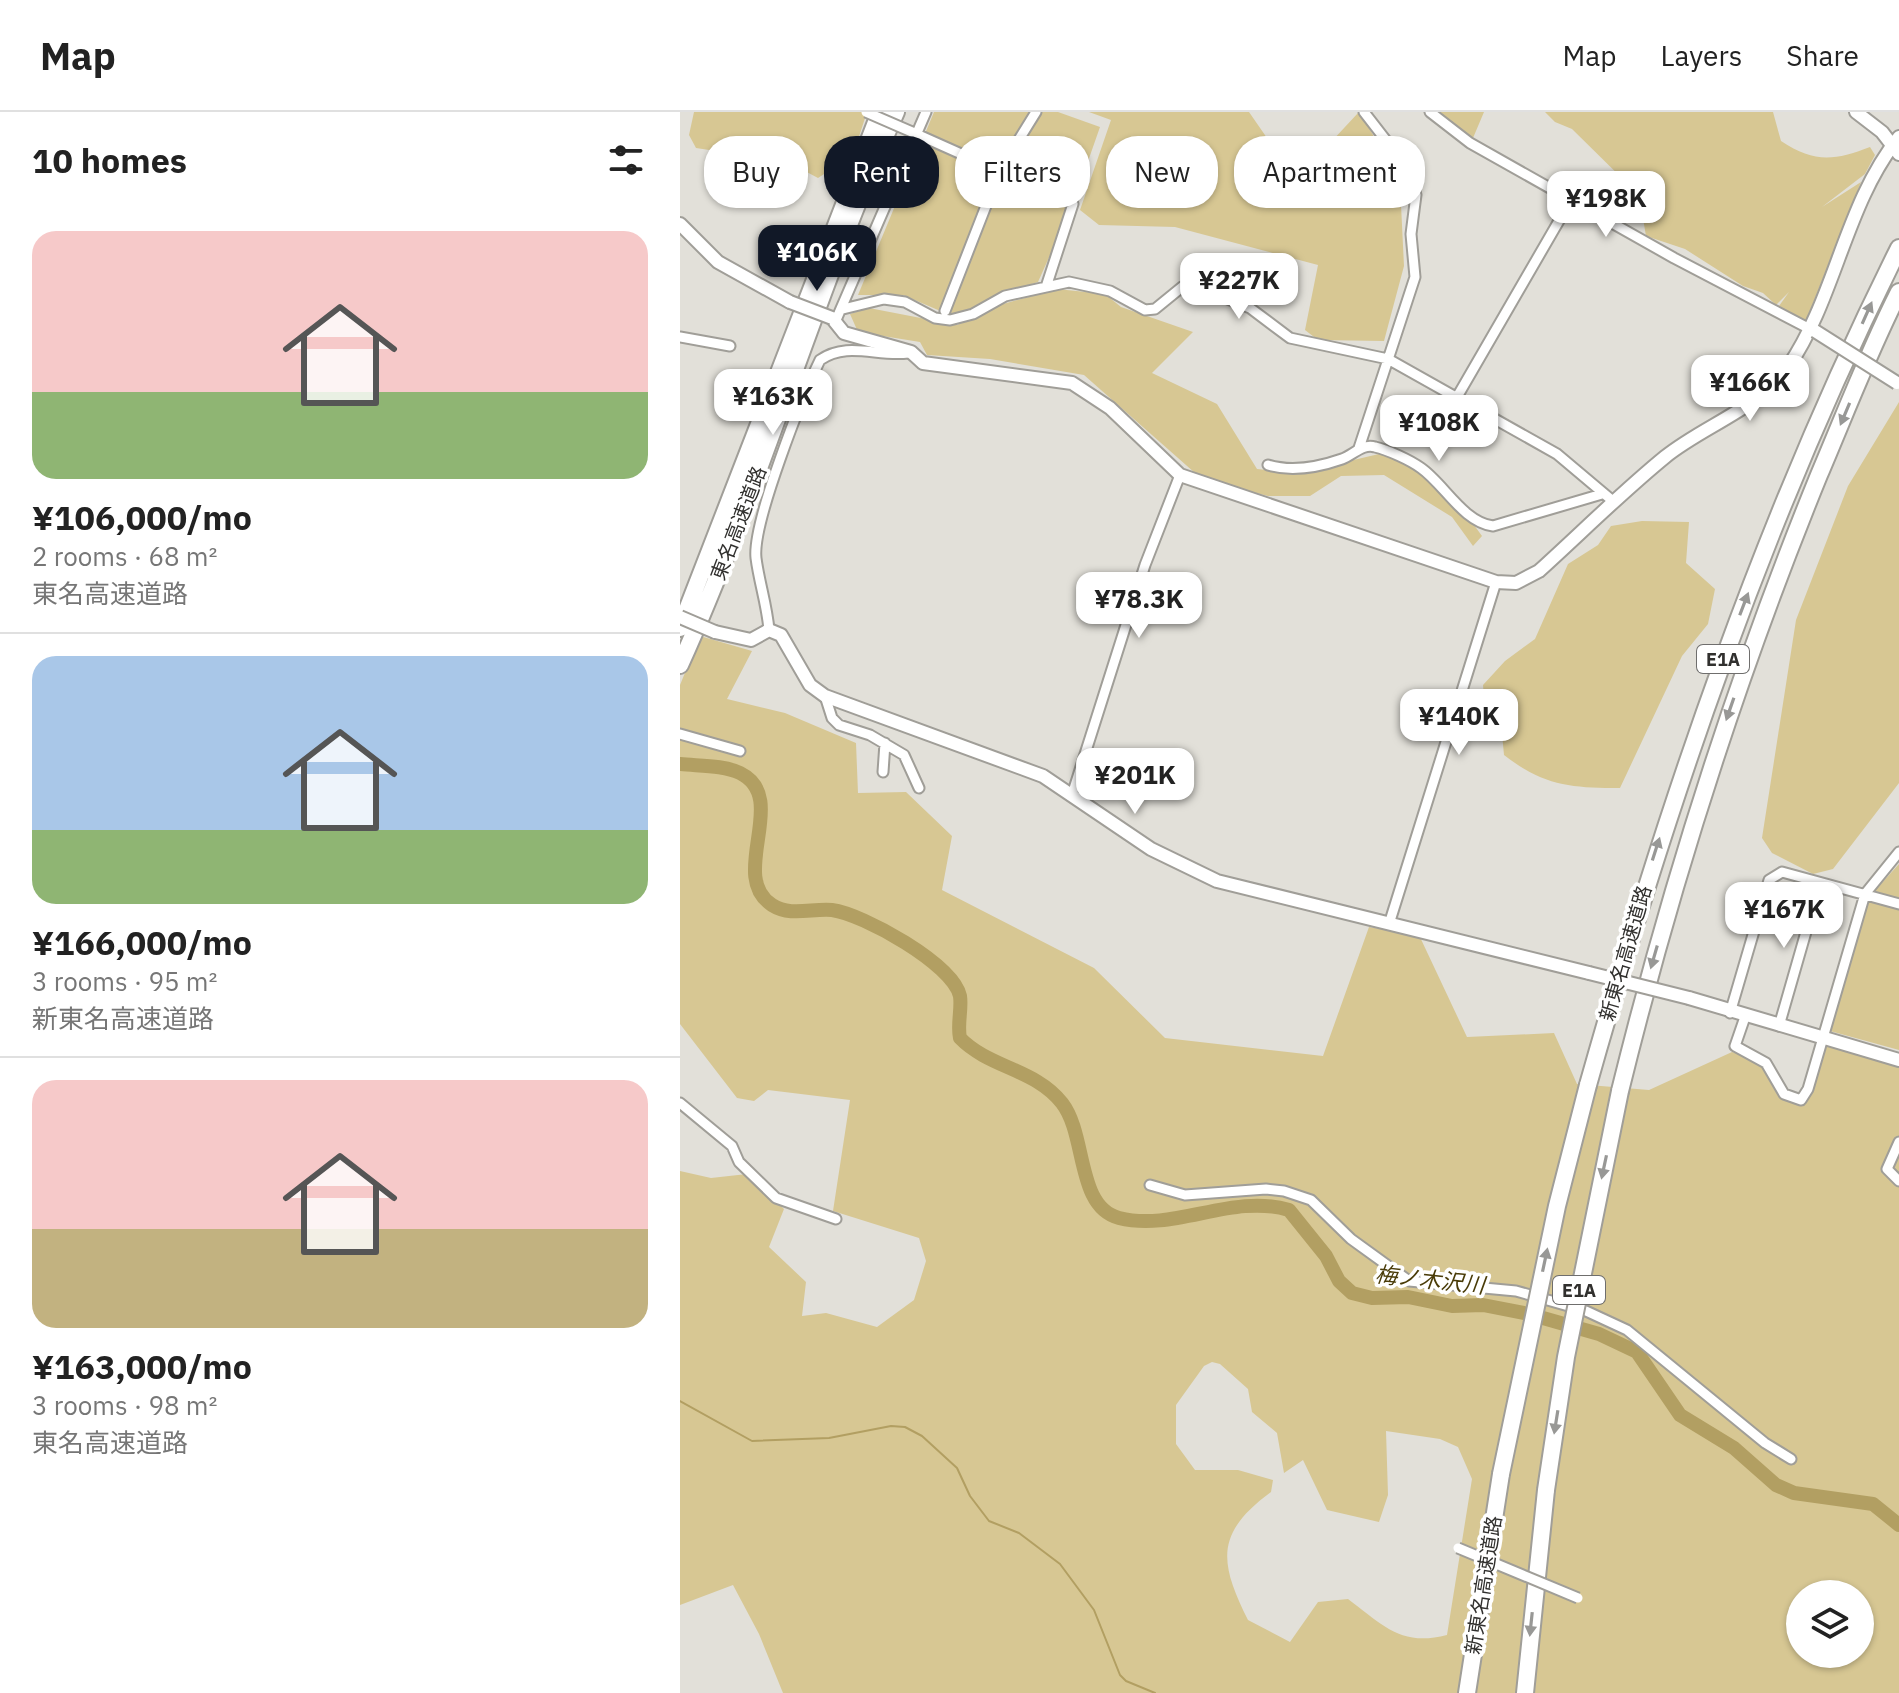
<!DOCTYPE html>
<html lang="en">
<head>
<meta charset="utf-8">
<style>
  body { margin:0; font-family:"IBM Plex Sans","Noto Sans JP",sans-serif; background:#f2f2f2; color:#222; height:100vh; display:flex; flex-direction:column; font-size:30px; white-space:nowrap }
  * { box-sizing:border-box; margin:0 }
  p { font-size:26px; color:#767676 }
  .icon { flex:none; width:44px; height:44px; fill:none; stroke:currentColor; stroke-width:2; stroke-linecap:round; stroke-linejoin:round }
  .map { position:relative; flex:1; overflow:hidden }
  .sheet { display:flex; flex-direction:column; background:#fff; width:680px }
  .sheet>* { flex:none }
  .guide { position:absolute; left:24px; top:24px; width:760px; height:72px; display:flex; gap:16px }
  .buttons { position:absolute; left:1106px; top:1468px; display:grid; gap:16px }
  .buttons a { display:grid; place-items:center; width:88px; height:88px; border-radius:50%; background:#fff; box-shadow:0 2px 6px #0004; font-size:40px }
  .price { position:absolute; translate:-50% -68px; padding:0 18px; border-radius:16px; background:#fff; color:#222; font-size:26px; line-height:52px; filter:drop-shadow(0 2px 4px #0008) }
  .price::after { content:''; position:absolute; left:50%; top:48px; width:24px; height:18px; margin-left:-12px; background:inherit; clip-path:polygon(0 0,100% 0,50% 100%) }
  .price.selected { background:#111827; color:#fff }
  ul { padding:0; list-style:none }
  li { display:grid; align-content:center; gap:16px; height:424px; padding:0 32px }
  li+li { border-top:2px solid #e0e0e0 }
  li span { display:grid; place-items:center; height:248px; border-radius:24px; color:#555 }
  li>.icon { margin-inline-start:auto }
  span .icon { width:144px; height:144px; fill:#fffc; stroke-width:1 }
  li b { font-size:34px }
  h2 { display:flex; justify-content:space-between; align-items:center; height:96px; padding:0 32px; font-size:34px }
  .chip { padding:0 28px; border-radius:32px; background:#fff; box-shadow:0 2px 6px #0004; font-size:28px; line-height:72px }
  .chip.selected { background:#111827; color:#fff }
  header { display:flex; align-items:center; gap:48px; box-sizing:border-box; height:112px; padding:0 40px; background:#fff; border-bottom:2px solid #e0e0e0 }
  header strong { font-size:38px }
  nav { display:flex; gap:44px; margin-inline-start:auto; font-size:28px }
  main { display:flex; flex:1; min-height:0 }
  .map>svg:first-child { display:block }
  .green { fill:#d7c793; fill-rule:evenodd }
  .lines { fill:none; stroke-linecap:round; stroke-linejoin:round }
  .stream { stroke:#b29f62; stroke-width:2 }
  .river { stroke:#b29f62; stroke-width:14 }
  .street-casing { stroke:#a09e98; stroke-width:13 }
  .secondary-casing { stroke:#a09e98; stroke-width:16 }
  .highway-casing { stroke:#a09e98; stroke-width:20 }
  .street { stroke:#fff; stroke-width:9 }
  .secondary { stroke:#fff; stroke-width:12 }
  .highway { stroke:#fff; stroke-width:16 }
  .street-bridge-casing { stroke:#a09e98; stroke-width:13; stroke-linecap:butt }
  .secondary-bridge-casing { stroke:#a09e98; stroke-width:16; stroke-linecap:butt }
  .highway-bridge-casing { stroke:#a09e98; stroke-width:20; stroke-linecap:butt }
  .street-bridge { stroke:#fff; stroke-width:9 }
  .secondary-bridge { stroke:#fff; stroke-width:12 }
  .highway-bridge { stroke:#fff; stroke-width:16 }
  .oneway { fill:#989896 }
  .labels { text-anchor:middle; dominant-baseline:central; stroke-width:7; stroke-linejoin:round; paint-order:stroke }
  .shield { fill:#fff; stroke:#6f6e6d; stroke-width:2 }
  .shield-label { font-size:18px; font-weight:bold; fill:#31302e }
  .street-label { font-size:20px; fill:#31302e; stroke:#fff }
  .water-label { font-size:22px; font-style:italic; fill:#4a3c09; stroke:#fff }
</style>
</head>
<body>
<header>
<strong>Map</strong>
<nav><a>Map</a><a>Layers</a><a>Share</a></nav>
</header>
<main>
<section class="sheet">
<h2>10 homes<svg class="icon" aria-label="filters" viewBox="0 0 24 24"><path d="M4 7h16M4 17h16"/><circle cx="9" cy="7" r="2"/><circle cx="15" cy="17" r="2"/></svg></h2>
<ul>
<li><span style="background:linear-gradient(#f6c9c9 65%,#8fb573 0)"><svg class="icon" aria-label="home" viewBox="0 0 24 24"><path d="M3 11l9-7 9 7M6 9v11h12V9"/></svg></span><div><b>¥106,000/mo</b><p>2 rooms · 68 m²</p><p>東名高速道路</p></div></li>
<li><span style="background:linear-gradient(#a9c7e8 70%,#8fb573 0)"><svg class="icon" aria-label="home" viewBox="0 0 24 24"><path d="M3 11l9-7 9 7M6 9v11h12V9"/></svg></span><div><b>¥166,000/mo</b><p>3 rooms · 95 m²</p><p>新東名高速道路</p></div></li>
<li><span style="background:linear-gradient(#f6c9c9 60%,#c2b280 0)"><svg class="icon" aria-label="home" viewBox="0 0 24 24"><path d="M3 11l9-7 9 7M6 9v11h12V9"/></svg></span><div><b>¥163,000/mo</b><p>3 rooms · 98 m²</p><p>東名高速道路</p></div></li>
</ul>
</section>
<div class="map">
<svg width="1219" height="1581" viewBox="0 0 1219 1581">
  <rect width="100%" height="100%" fill="#e2e0d9"/>
  <path class="green" d="M14,0H187L173,43L138,66L108,50L16,36L9,23Z
    M254,0H378L420,15L393,92L358,170L323,181L293,198L272,204L223,183H178Z
    M409,0H569L587,26L624,59L678,1L682,3L720,72L724,154L704,229L638,228L625,218L638,153L495,115L419,113L400,98L431,8Z
    M757,0H804L793,26Z
    M865,0H1093L1101,29C1134,51 1154,49 1190,35L1195,43L1185,62L1142,95L1181,70L1126,209L1099,194L1109,180L1096,193L1083,181L1063,174L1005,137L966,124L959,83L892,17L875,10Z
    M377,177L425,182L441,195L513,220L472,261L537,292L577,357L618,361L716,338L786,402L802,424L793,434L772,405L704,363L661,364L630,384H588L545,373L515,361L404,263L310,247L247,243L240,230L178,220L170,202L189,196L277,213L323,192Z
    M1219,290V671L1153,757L1133,762L1092,741L1082,726L1116,508L1168,374Z
    M962,409L1009,410L1006,451L1035,477L1028,512L1002,544L940,676C891,676 864,674 824,643L821,611L805,598L803,573L825,549L855,527L888,452L918,433L931,414Z
    M20,524L72,539L47,587L105,601L176,631L178,681L226,680L272,724L262,778L414,856L485,926L643,944L689,815L739,823L787,925L874,921L897,972L969,978L1052,940L1088,950L1104,982L1124,990L1148,932L1219,955V1581H103L79,1522L53,1473L0,1493V1059L31,1066L67,1062L104,1097L89,1135L126,1170L122,1204L146,1201L197,1215L234,1188L246,1149L239,1126L153,1099L170,988L88,978L74,989L57,986L0,912V573ZM532,1250L540,1252L568,1277L572,1300L597,1321L604,1361L623,1348L647,1398L699,1410L708,1383L706,1319L760,1327L778,1335L792,1367L767,1523C721,1535 703,1513 668,1487L638,1490L610,1530L568,1508C539,1450 535,1421 591,1380L593,1368L558,1358H515L496,1332V1293L524,1254ZM1120,1482H1180V1542H1120Z
    M1219,752V938L1150,919L1189,785Z"/>
  <g class="lines">
    <path class="stream" d="M0,1289L72,1329L149,1326L211,1314L225,1315L242,1324L277,1356L290,1384L309,1409L339,1421L380,1452L414,1498L440,1563L446,1569L475,1581"/>
    <path class="river" d="M0,652C18,654 44,653 60,661C111,686 47,764 92,793C111,805 132,796 152,798C183,802 273,852 280,884C282,898 277,912 280,926C309,956 356,957 382,991C407,1023 396,1095 439,1106C495,1120 552,1081 609,1098L646,1144L659,1169L672,1181L692,1186L728,1185L772,1194L803,1193L849,1202L919,1222L957,1240L1000,1303L1054,1336L1096,1373L1114,1381L1193,1392L1219,1413"/>
    <defs>
      <path id="street" d="M750,0L790,31L994,146L1128,216
        M232,20L393,92L366,175
        M163,197L204,187L225,190L255,206L270,208L293,202L325,184L389,170L430,179L465,198L475,197L502,175L513,173L570,196L610,226L708,247L877,342L934,390
        M265,199L320,58L356,0
        M156,208L246,0
        M0,225L50,234
        M777,285L891,88
        M679,336L735,165L731,122L736,83L729,58L684,0
        M588,353C611,360 639,355 662,347C673,343 683,331 695,335C708,338 730,348 741,356C764,372 783,410 813,414L922,382
        M89,518C87,493 79,470 76,446C72,411 123,283 140,248C167,229 197,245 228,241
        M145,584L152,606L159,613L190,623L224,643L239,676
        M0,622L60,639
        M203,660L205,631
        M392,683L465,453L500,363
        M710,809L816,470
        M1050,901L1089,768L1102,760L1219,792
        M1065,905L1055,934L1086,951L1104,982L1121,988L1128,977L1185,782L1219,740
        M1099,914L1140,771
        M0,991L52,1034L59,1050L96,1086L156,1107
        M1219,1030L1207,1057L1219,1069
        M470,1073L505,1083L586,1077L604,1079L631,1088L671,1127L729,1169L836,1179L906,1199L947,1218L1085,1331L1111,1347"/>
      <path id="secondary" d="M1176,0L1202,20L1219,42
        M0,112L38,150L110,190
        M152,206L164,221L231,240L243,251L392,271L430,296L500,363L816,470L836,471L859,459C901,421 941,381 985,345C1023,314 1080,296 1108,255C1156,185 1165,92 1219,25
        M35,520L71,528L89,518L101,523L130,573L145,584L363,664L471,737L537,769L909,861
        M1009,886L1219,948"/>
      <path id="highway" d="M0,516L200,0
        M0,553C81,373 135,181 216,0
        M908,973C989,686 1085,404 1219,136
        M940,979C992,768 1057,564 1139,363C1165,302 1189,239 1219,180
        M787,1581L821,1362
        M845,1581L866,1378"/>
    </defs>
    <use href="#street" class="street-casing"/>
    <use href="#secondary" class="secondary-casing"/>
    <use href="#highway" class="highway-casing"/>
    <use href="#street" class="street"/>
    <use href="#secondary" class="secondary"/>
    <use href="#highway" class="highway"/>
    <defs>
      <path id="street-bridge" d="M186,0L232,20
        M778,1436L898,1486"/>
      <path id="secondary-bridge" d="M110,190L152,206
        M1135,219L1217,271
        M0,505L35,520
        M909,861L1009,886"/>
      <path id="highway-bridge" d="M821,1362L877,1094L908,973
        M866,1378L886,1245L940,979"/>
    </defs>
    <use href="#street-bridge" class="street-bridge-casing"/>
    <use href="#secondary-bridge" class="secondary-bridge-casing"/>
    <use href="#highway-bridge" class="highway-bridge-casing"/>
    <use href="#street-bridge" class="street-bridge"/>
    <use href="#secondary-bridge" class="secondary-bridge"/>
    <use href="#highway-bridge" class="highway-bridge"/>
  </g>
  <defs><path id="oneway-solid" d="M-6-.8H1V-3.2L6.5 0L1 3.2V.8H-6Z" transform="scale(2)"/></defs>
  <g class="oneway">
    <use href="#oneway-solid" transform="translate(1187 201) rotate(-66)"/>
    <use href="#oneway-solid" transform="translate(1165 302) rotate(113)"/>
    <use href="#oneway-solid" transform="translate(1064 492) rotate(-69)"/>
    <use href="#oneway-solid" transform="translate(1050 597) rotate(109)"/>
    <use href="#oneway-solid" transform="translate(976 737) rotate(-72)"/>
    <use href="#oneway-solid" transform="translate(974 845) rotate(106)"/>
    <use href="#oneway-solid" transform="translate(924 1055) rotate(102)"/>
    <use href="#oneway-solid" transform="translate(865 1148) rotate(-78)"/>
    <use href="#oneway-solid" transform="translate(876 1310) rotate(99)"/>
    <use href="#oneway-solid" transform="translate(851 1512) rotate(96)"/>
  </g>
  <g class="labels">
    <g class="shield">
      <rect x="1017" y="533" width="52" height="28" rx="6"/>
      <rect x="873" y="1164" width="52" height="28" rx="6"/>
    </g>
    <g class="shield-label">
      <text x="1043" y="547">E1A</text>
      <text x="899" y="1178">E1A</text>
    </g>
    <g class="street-label">
      <text transform="translate(58 411) rotate(-69)">東名高速道路</text>
      <text transform="translate(945 841) rotate(-74)">新東名高速道路</text>
      <text transform="translate(803 1473) rotate(-81)">新東名高速道路</text>
    </g>
    <g class="water-label">
      <text transform="translate(750 1167) rotate(6)">梅ノ木沢川</text>
    </g>
  </g>
</svg>
<div class="buttons">
<a><svg class="icon" aria-label="layers" viewBox="0 0 24 24"><path d="M12 4l9 5-9 5-9-5zM3 14l9 5 9-5"/></svg></a>
</div>
<b class="price" style="left:926px;top:127px">¥198K</b>
<b class="price selected" style="left:137px;top:181px">¥106K</b>
<b class="price" style="left:559px;top:209px">¥227K</b>
<b class="price" style="left:1070px;top:311px">¥166K</b>
<b class="price" style="left:93px;top:325px">¥163K</b>
<b class="price" style="left:759px;top:351px">¥108K</b>
<b class="price" style="left:459px;top:528px">¥78.3K</b>
<b class="price" style="left:779px;top:645px">¥140K</b>
<b class="price" style="left:455px;top:704px">¥201K</b>
<b class="price" style="left:1104px;top:838px">¥167K</b>
<div class="guide">
<a class="chip">Buy</a>
<a class="chip selected">Rent</a>
<a class="chip">Filters</a>
<a class="chip">New</a>
<a class="chip">Apartment</a>
</div>
</div>
</main>
</body>
</html>
